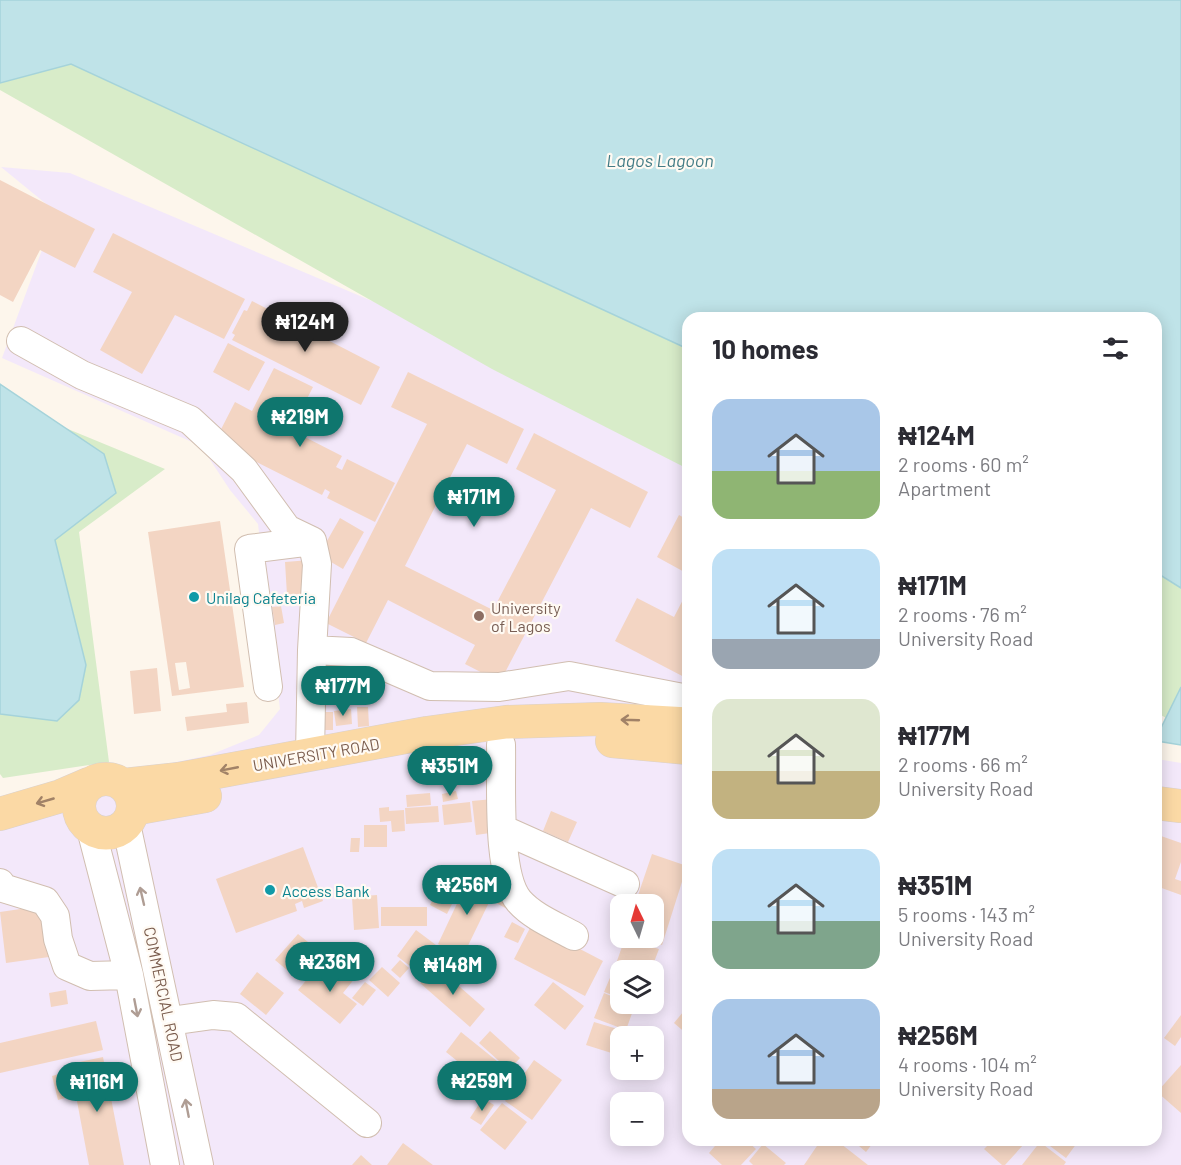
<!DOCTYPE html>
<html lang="en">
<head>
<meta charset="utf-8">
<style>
  body { margin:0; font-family:Barlow,sans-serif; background:#f2f2f3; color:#2b2b33; height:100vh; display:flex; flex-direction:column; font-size:22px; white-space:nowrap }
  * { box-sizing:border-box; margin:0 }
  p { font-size:20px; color:#7c7c81 }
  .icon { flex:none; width:33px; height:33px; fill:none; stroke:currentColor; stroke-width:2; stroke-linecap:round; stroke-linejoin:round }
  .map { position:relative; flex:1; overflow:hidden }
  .drawer { position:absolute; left:682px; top:312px; width:480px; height:834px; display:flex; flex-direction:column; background:#fff; border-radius:18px; box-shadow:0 3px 15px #0003 }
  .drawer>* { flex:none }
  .needle { width:39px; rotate:355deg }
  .tools { position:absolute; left:610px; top:894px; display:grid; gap:12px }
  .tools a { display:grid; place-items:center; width:54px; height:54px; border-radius:12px; background:#fff; box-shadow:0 3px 15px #0003; font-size:30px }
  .price { position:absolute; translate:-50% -51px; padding:0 14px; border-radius:21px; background:#0f766e; color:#fff; font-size:20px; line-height:39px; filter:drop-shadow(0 2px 3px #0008) }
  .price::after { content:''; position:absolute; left:50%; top:36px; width:18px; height:14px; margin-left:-9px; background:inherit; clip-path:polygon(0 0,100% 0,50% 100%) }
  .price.on { background:#222; color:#fff }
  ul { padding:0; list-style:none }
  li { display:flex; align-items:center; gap:18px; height:150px; padding:0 30px }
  li span { display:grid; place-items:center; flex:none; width:168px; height:120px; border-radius:18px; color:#555 }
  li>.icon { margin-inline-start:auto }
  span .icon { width:72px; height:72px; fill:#fffc; stroke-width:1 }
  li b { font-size:26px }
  h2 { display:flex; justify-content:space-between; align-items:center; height:72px; padding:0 30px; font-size:26px }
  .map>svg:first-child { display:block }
  .education { fill:#f3e8fa; fill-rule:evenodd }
  .green { fill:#d8ecc9 }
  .water { fill:#bfe3e8; stroke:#a5d3da; stroke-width:1.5 }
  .building { fill:#f3d5c3; fill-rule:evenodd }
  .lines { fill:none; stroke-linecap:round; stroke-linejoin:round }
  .minor-casing { stroke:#d1beb0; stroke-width:30 }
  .major-casing { stroke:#dad1cd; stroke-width:34 }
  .minor { stroke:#fff; stroke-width:28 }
  .major { stroke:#fbd9a5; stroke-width:33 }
  .oneway { stroke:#a18267 }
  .oneway2 { stroke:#af9d94 }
  .culture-dot { fill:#0f9aa8; stroke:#fffaf3; stroke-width:2 }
  .education-dot { fill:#8d6e63; stroke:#fffaf3; stroke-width:2 }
  .labels { text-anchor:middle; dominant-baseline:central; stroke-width:4.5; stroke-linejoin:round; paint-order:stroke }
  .culture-label { font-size:16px; fill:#0d838f; stroke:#fffaf3; text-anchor:start }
  .education-label { font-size:16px; fill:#785e54; stroke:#fffaf3; text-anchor:start }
  .street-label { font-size:16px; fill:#7a5c4d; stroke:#fffaf3 }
  .water-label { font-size:18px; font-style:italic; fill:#437c86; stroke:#fffaf3 }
</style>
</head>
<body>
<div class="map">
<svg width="1181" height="1165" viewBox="0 0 1181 1165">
  <rect width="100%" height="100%" fill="#fdf6ec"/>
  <path class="education" d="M1,167L70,173L688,435V1140H1156L1157,759L1181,763V1165H0V799L210,755L259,735L280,709L258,524L230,490L201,446L2,358L56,212ZM621,904H654V938H621ZM621,970H654V1004H621ZM621,1036H654V1070H621ZM621,1102H654V1136H621Z"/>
  <path class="green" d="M0,0H1181V726L1157,713L1156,318H688V469L492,369L0,90Z
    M0,401L165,469L79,532L109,762L3,778L0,774Z"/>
  <path class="water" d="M0,0H1181V588L1157,573L1156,318H688V349L71,64L0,83Z
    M0,384L104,454L116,493L55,540L86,665L79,700L57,721L0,714Z
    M1181,687V745L1157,741V736Z"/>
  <path class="building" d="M0,180L95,229L75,268L40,250L13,302L0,295Z
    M113,233L245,299L224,339L175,315L142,374L100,350L132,292L93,272Z
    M252,301L380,367L361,405L232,340L235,335L232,333L244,310L247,311Z
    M228,343L265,362L249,391L213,372Z
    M274,368L313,387L291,430L342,456L336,467L342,470L347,459L395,483L375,522L327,498L330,492L325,489L322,495L215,441L235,402L252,411Z
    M408,372L524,429L507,464L467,444L405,566L493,610L556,490L516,469L534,433L648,492L630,528L591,508L500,682L465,664L475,645L388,600L366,643L326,623L427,424L391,407Z
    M679,515L688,520V574L657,557Z
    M340,518L364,532L343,569L319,555Z
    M220,521L244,687L172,696L148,532ZM186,662L190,688L179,690L175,663Z
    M310,560L313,593L287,595L285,562Z
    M688,590V679L615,641L637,598L674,617Z
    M281,606L284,623L275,625L272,607Z
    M157,668L161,711L134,714L130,671Z
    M247,702L249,723L187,731L185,717L227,712L226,704Z
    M357,707H368L369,726L358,727Z
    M351,709L352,724L336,726L334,711Z
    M320,712H333V730H320Z
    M456,791L458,799L443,802L442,794Z
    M430,793L431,805L407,807L406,795Z
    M493,799L497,832L476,835L472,801Z
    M470,802L472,822L444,825L442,805Z
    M438,806L439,822L406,824L405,808Z
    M389,807V811L404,810L405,831L392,832L391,821L380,822L379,808Z
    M551,811L577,822L568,842L543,831Z
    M364,825H387V847H364Z
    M1161,836L1181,843V862L1175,879L1181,881V895L1156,886V848Z
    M351,838H360L359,852H350Z
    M303,847L323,901L304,908L302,901L295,904L297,911L236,933L216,879Z
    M652,854L687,866L662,945L641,938H654V904H635Z
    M450,866L467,874L447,914L430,905Z
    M470,876L496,888L463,956L438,944Z
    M498,888L514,898L507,909L491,900Z
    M377,895L379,928L354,930L352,897Z
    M41,906L49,957L6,963L0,912Z
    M381,907H427V926H381Z
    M512,922L525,929L518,943L504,937Z
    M532,924L603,961L585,996L514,959Z
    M416,930L444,951L424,977L397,956Z
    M298,934L323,954L300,981L275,960Z
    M625,938L659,949L651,970L617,961Z
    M400,960L409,968L400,978L391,970Z
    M617,961L641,970H621V998L604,992Z
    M339,964L355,978L343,993L357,1004L340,1024L298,990L315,970L326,979Z
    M436,966L485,1009L470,1027L420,983Z
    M382,967L400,983L388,997L369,980Z
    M257,972L284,993L266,1015L240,994Z
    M365,982L376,990L363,1006L352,998Z
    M553,982L584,1006L565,1030L534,1005Z
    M66,990L68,1004L51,1007L49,993Z
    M604,993L621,1000V1004L635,1005L626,1030L594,1018Z
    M688,1006V1035L674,1023Z
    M1181,1015V1037L1175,1046L1164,1038Z
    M96,1021L103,1050L0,1073V1043Z
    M594,1022L631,1033L630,1036H621V1056L586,1045Z
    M490,1031L520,1058L509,1070L479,1043Z
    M461,1032L518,1078L502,1097L446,1052Z
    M103,1057L124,1165H89L70,1064Z
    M534,1060L562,1080L532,1120L505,1101Z
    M1181,1065V1113L1157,1092Z
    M59,1074L65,1098L58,1100L52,1076Z
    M483,1098L494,1105L481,1125L470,1118Z
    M502,1103L527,1122L505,1150L480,1130Z
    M720,1140H746L756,1149L741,1165H722L709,1153Z
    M821,1140H836L868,1165H804Z
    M852,1140H875L866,1152Z
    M993,1140H1020L1024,1144L1005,1165H1002L984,1149Z
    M1048,1140H1073L1077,1143L1066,1158L1046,1143Z
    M1040,1142L1066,1162L1064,1165H1022Z
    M403,1143L433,1165H387Z
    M763,1144L786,1163L784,1165H753L749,1161Z
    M361,1155L372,1165H352Z"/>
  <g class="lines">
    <defs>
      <path id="minor" d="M21,341L82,375L190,420L244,470L287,529L312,541L317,564L312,650L310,754
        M312,650L351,652L430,686L499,687L569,676L688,699
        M268,687L249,549L312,541
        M501,745C502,782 496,874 519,901C533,917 556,926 574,936
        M126,824L199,1165
        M91,829L129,975L165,1165
        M504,830L625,884
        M0,883L3,888L45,901L55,916L58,939L67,966L90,976L129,975
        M170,1021L213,1015L236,1017L367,1123"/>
      <path id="major" d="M612,741L688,748
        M79 806a27 27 0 1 1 54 0a27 27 0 1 1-54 0Z
        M124,785L179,779L427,733L506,722L600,719L688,724
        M1156,803L1181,806
        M133,809L205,796
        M0,814L61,796L89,784"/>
    </defs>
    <use href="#minor" class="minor-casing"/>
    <use href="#major" class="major-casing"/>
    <use href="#minor" class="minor"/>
    <use href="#major" class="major"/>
  </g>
  <defs><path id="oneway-shaft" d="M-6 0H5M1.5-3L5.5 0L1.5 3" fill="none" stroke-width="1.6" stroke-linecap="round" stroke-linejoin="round" transform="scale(1.5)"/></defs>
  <g class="oneway">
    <use href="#oneway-shaft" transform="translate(630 720) rotate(-178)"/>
    <use href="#oneway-shaft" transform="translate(229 769) rotate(169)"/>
    <use href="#oneway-shaft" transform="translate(45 801) rotate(164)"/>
  </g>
  <g class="oneway2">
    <use href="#oneway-shaft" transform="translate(142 896) rotate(-103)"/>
    <use href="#oneway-shaft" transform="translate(136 1008) rotate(79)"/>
    <use href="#oneway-shaft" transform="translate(187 1108) rotate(-101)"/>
  </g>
  <g class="culture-dot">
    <circle cx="194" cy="597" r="6"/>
    <circle cx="270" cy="890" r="6"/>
  </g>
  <circle class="education-dot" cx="479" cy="616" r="6"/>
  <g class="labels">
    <g class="culture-label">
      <text x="206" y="597">Unilag Cafeteria</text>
      <text x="282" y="890">Access Bank</text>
    </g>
    <g class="education-label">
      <text x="491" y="607">University<tspan x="491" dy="18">of Lagos</tspan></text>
    </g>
    <g class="street-label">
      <text transform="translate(316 754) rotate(-10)">UNIVERSITY ROAD</text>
      <text transform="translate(164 994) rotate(78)">COMMERCIAL ROAD</text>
    </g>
    <g class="water-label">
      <text x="660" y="160">Lagos Lagoon</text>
    </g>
  </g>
</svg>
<div class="tools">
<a><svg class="needle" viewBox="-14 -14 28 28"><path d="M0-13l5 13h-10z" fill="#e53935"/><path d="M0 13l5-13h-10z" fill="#7c7c81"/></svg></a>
<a><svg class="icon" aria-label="layers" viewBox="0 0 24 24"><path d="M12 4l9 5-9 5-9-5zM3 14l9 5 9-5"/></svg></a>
<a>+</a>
<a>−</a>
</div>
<b class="price on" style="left:305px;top:353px">₦124M</b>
<b class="price" style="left:300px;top:448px">₦219M</b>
<b class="price" style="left:474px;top:528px">₦171M</b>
<b class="price" style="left:343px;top:717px">₦177M</b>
<b class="price" style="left:450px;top:797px">₦351M</b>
<b class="price" style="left:467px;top:916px">₦256M</b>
<b class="price" style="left:330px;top:993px">₦236M</b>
<b class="price" style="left:453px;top:996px">₦148M</b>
<b class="price" style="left:482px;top:1112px">₦259M</b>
<b class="price" style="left:97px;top:1113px">₦116M</b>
<section class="drawer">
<h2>10 homes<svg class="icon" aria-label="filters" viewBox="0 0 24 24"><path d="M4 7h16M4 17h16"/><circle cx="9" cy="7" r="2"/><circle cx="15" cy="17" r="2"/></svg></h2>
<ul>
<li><span style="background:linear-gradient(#a9c7e8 60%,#8fb573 0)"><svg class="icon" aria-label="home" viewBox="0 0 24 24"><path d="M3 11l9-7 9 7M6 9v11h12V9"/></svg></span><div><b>₦124M</b><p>2 rooms · 60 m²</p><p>Apartment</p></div></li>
<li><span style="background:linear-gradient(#bfe0f5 75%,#9aa5b1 0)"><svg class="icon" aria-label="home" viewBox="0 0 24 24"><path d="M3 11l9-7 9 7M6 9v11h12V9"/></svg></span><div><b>₦171M</b><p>2 rooms · 76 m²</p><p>University Road</p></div></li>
<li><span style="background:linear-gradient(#dfe7d0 60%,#c2b280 0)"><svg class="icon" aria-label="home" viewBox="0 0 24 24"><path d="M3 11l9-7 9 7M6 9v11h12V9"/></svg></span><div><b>₦177M</b><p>2 rooms · 66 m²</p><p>University Road</p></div></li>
<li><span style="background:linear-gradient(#bfe0f5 60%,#7fa58c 0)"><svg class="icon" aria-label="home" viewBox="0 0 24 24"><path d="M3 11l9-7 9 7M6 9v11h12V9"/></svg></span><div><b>₦351M</b><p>5 rooms · 143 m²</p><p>University Road</p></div></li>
<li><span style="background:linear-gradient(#a9c7e8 75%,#b9a48a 0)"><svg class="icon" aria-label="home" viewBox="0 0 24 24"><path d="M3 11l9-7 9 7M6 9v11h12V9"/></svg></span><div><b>₦256M</b><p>4 rooms · 104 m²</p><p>University Road</p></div></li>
</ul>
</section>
</div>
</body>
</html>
